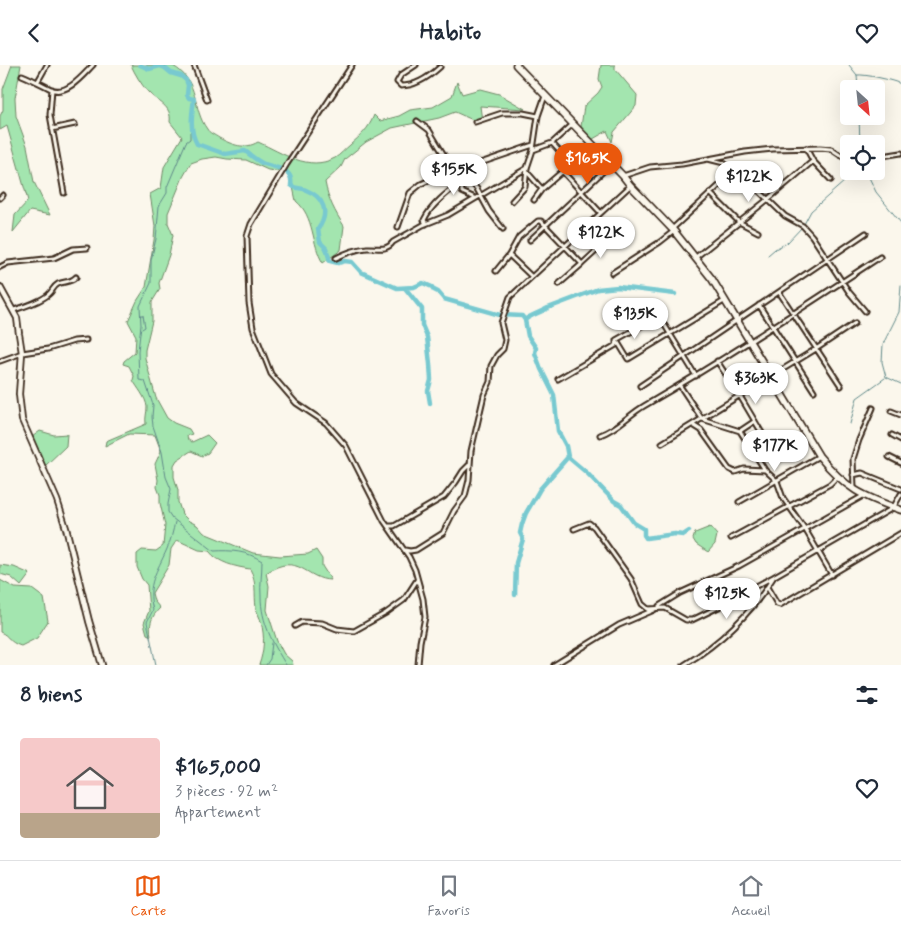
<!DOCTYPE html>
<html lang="fr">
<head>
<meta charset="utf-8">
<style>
  body { margin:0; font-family:Mynerve,sans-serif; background:#f6f6f7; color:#1f2937; height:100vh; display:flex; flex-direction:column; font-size:19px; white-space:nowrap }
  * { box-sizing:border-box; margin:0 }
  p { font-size:16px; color:#747a83 }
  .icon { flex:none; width:28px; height:28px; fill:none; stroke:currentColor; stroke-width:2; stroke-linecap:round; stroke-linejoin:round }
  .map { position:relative; height:600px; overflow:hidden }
  .drawer { display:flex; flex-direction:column; background:#fff; flex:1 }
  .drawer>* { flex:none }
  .needle { width:32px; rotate:153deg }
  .controls { position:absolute; left:840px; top:15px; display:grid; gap:10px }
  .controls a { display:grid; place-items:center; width:45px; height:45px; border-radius:5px; background:#fff; box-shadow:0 5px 20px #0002; font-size:25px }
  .price { position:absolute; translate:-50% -42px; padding:0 11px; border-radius:18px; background:#fff; color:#222; font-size:16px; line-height:32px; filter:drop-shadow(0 1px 2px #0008) }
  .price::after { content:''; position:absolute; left:50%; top:30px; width:15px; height:11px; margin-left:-8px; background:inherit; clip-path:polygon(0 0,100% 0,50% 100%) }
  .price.on { background:#ea580c; color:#fff }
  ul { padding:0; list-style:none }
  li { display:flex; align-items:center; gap:15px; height:125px; padding:0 20px }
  li span { display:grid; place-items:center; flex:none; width:140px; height:100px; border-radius:5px; color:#555 }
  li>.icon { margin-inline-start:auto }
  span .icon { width:60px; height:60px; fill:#fffc; stroke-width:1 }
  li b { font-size:21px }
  h2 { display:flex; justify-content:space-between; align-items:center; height:60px; padding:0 20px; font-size:21px }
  header { display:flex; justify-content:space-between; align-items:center; height:65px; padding:0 20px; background:#fff; font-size:22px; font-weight:700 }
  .tab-bar { display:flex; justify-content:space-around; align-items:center; height:70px; border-top:1px solid #e0e1e3; background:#fff; font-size:14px; color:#747a83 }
  .tab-bar a { display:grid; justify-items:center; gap:2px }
  .tab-bar .on { color:#ea580c }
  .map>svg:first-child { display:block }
  .green { fill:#a3e5af; stroke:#6f8866 }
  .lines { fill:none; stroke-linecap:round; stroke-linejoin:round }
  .stream { stroke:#608989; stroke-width:1 }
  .river { stroke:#78c9d0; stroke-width:4.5 }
  .minor-casing { stroke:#3b2a1e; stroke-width:7 }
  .secondary-casing { stroke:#3b2a1e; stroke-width:8 }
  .trunk-casing { stroke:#3b2a1e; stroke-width:9 }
  .minor { stroke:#fbf7ec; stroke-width:3 }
  .secondary { stroke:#fbf7ec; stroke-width:4.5 }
  .trunk { stroke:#fbf7ec; stroke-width:5.5 }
</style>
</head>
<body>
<header><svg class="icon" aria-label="back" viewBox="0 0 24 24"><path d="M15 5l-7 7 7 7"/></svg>Habito<svg class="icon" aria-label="heart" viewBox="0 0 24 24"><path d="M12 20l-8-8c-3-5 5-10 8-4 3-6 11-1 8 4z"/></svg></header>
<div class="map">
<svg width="901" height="600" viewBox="0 0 901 600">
  <rect width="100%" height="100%" fill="#fbf7ec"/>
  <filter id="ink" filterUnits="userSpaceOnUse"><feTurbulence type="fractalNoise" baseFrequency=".02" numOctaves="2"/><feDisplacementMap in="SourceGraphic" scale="10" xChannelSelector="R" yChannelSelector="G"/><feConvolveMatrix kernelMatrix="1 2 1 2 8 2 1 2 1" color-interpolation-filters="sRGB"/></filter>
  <g filter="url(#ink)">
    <path class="green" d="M12,0H21L15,33L16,51L27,81L34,117L50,150L30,146L13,167L15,150L28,136L7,61L0,65V51L3,45V24Z
      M131,0C140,0 165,0 173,1C200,16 192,44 207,64C209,68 215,70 219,73C233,80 244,85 258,77C283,88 308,107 335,93C340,90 345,84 350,80C360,71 369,64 374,50L380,56L399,51L410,45L433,42L452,31L457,17L462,29L480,24L499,29L525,44L480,41L482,56H475L455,47L439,53L392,63L366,77L345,94L341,102L325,117C328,134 335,147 344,161L341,185L323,198C311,179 315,152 296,136L290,108L268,105L246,95L227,94L216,92L202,94L191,98L183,112L168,148V158L173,170L169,190L159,218L160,224L152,237V256L145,285V293L156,333L167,353L174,358L189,364L192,369L187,371L188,375L192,377L207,370L215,378L208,388L202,391L191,386L177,395L174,400V412L178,425V437L182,449L189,456L197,460L204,468L253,488L280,491L308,489L316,485L322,494V501L331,515C306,515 299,486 266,508L269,521L267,545L277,576L284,589L292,596L293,600H259C264,586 265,572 261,557C260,552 257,548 256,543C254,529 257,516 250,504C236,502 218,498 209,486L199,485L177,475L171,484L169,500L152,528L154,536L160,543C151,552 149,559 151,571L147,569L144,558L149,546L147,520L142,514L137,502V489L142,485L156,486L163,481L165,460L160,438V430L157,422L158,415L155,399L161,386L155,370L129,369L105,381L106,376L146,359C145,352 147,348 147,342C146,332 137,323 133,315L134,311L129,301L123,299L124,296L135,287L136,271L128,256L137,236L146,222L154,175L155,161L150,129L161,123L164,102L182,72L170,57C172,40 158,38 148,27C141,19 135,9 131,0Z
      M601,0H615V4L637,30L636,41L614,67L612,77L607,66L593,74L581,62L584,41L598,28L602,22L599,14Z
      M40,366L54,370L67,369L66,381L45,401L32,372Z
      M710,462L717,470L715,479L708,487L696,479L693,474L695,468Z
      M0,500L14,502L30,509L21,521L11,512L0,509Z
      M0,515L15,523L32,524L44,533L48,556L37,573L21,581C8,577 10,571 0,567Z"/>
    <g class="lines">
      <path class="stream" d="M849,0L857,10L858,24
        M857,10C865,9 893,15 901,19
        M859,51L860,79
        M193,65L190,67V74L186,77L167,122V128L159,141L156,174L151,195V218L140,241L141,260L138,286L139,315L145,316L153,340L152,352L153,361L162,387L166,412L171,424L168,439V447L172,453L214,486C231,485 247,486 262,496C262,508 260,520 261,531C261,557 273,579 286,600
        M866,106L876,127L901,158
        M768,190L775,184L787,178L803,161L811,146L845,116L860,106
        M901,220L899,247L883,279L882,297L886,312L901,319
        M141,250H143L145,262L142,264
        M850,359L857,333L885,313
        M156,600L147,557L153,545C146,519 157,507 167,484C171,475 173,466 175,457
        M266,600L270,594L272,578"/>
      <path class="river" d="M140,0L149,4L160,1L165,3L171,8L181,11L186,15L188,20L187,30L189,33L194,34C192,48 189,66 197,79L225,89L245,86C250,90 256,95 262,98C273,103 294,102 291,120C296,125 300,122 306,125C324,132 330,148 318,164L320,177L326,183L330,196L338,198L345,196L352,197L361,207L397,223L414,222L423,218L432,222L434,225L438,227L444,234L500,250L522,251L525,255L528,271L536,283L535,288L541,304L554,330L558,366L566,381L568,392L587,408L614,436L621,440L634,458L644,464V470L646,473L675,469L683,470L689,466
        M405,223L422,244V260L427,272L430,299L431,315L428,326L430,338
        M525,255C532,249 540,248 548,243L598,224L618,222L675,229
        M515,530L516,498L523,474L520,468L522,459L526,448L540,424L568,392"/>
      <defs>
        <path id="minor" d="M194,0L207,35
          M352,0L287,99L251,159L247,171L249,238L253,263L271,309L296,338L326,358L346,381L384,456L409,492L415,505L423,534L425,552L420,577L418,600
          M416,0L401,10L397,17L401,21C416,21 429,12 440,2
          M22,10C32,14 41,19 51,24C67,31 83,10 93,0
          M38,16L47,0
          M52,24L50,50L64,128
          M417,56L429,65L450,100L459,111L467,112L477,124L489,146L503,164
          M475,57L502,48H523L538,51
          M52,64L75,59
          M552,78L571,99
          M806,83L813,96L831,115
          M533,85L552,78L573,59
          M876,92L901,88
          M708,94L724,98L729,103L736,104L785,151L803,161L812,171L849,227L865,246
          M527,107L542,124
          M563,107L600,147
          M623,111L650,102L682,99L745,87L773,84L820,83L831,84L840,90L849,94
          M461,116L462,127L475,133
          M710,128L739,157L758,167
          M0,133L3,130
          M534,135L542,124L593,80
          M512,136L525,122L527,103L533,85L538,51L545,31
          M426,159L424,155C431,140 448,127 461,117
          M398,162L410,128L421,119L436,112L460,105L533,80
          M672,164L736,105
          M530,175L611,99
          M509,190L531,211
          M696,192L767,135L813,96
          M336,193C346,188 356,184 367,183C377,182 386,187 393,177L423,160L448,150L527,103
          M582,199L608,175
          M0,202L8,198L54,193L73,184L87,183
          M496,206L509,190L519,172L538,156H541L582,199L559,219
          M612,208L660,177L674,166
          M779,227L841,321
          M759,240L814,326
          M14,245C23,242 43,236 50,228C53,225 53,222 58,219C65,216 70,218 76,212
          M617,276L628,294L630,293L724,236
          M0,296L22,288L48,284L74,276L86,275
          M717,296L740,331L778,395
          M558,314L616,280V275L659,251L696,311
          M640,321L866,168
          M680,321L702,354L740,366L765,405L777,416L783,433L805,464L832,510
          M891,346L901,350
          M693,360L701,365L729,404L735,407L744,404L765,405
          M740,366L755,356
          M600,370C616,365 630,349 644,341C725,294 802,243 880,192
          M892,370L901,375
          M662,378L816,284L855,258
          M889,392L901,398
          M853,410L862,408L901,424
          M854,423L853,394L859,375L873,343
          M739,437L819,391
          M388,461H394L444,432L456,417L463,406L469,400
          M574,464L589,458L594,462L631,514L642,539L648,544L665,543L686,555H692L725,539L730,535L773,512L893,443L901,429
          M731,473L830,419L837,412
          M405,485L410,486L416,485L443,468L454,446L465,431L469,415L471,386L484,330L490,317L491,301L497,290L503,284L505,275L501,258L510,232L630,121
          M767,522L777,539L780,540L901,468
          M659,541L680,528L739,501L863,431
          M295,561L302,557L322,558L337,564L354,566L386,548L404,535L417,515
          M554,600L619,560L654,545
          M684,600C719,579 752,548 773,513"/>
        <path id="secondary" d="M0,222L17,253L19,269L22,288L19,329L22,355L57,435L66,463L89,556L102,600"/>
        <path id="trunk" d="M516,0L623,111L630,120L674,166L712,214L819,391C846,424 862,431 901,445"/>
      </defs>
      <use href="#minor" class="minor-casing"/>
      <use href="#secondary" class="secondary-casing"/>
      <use href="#trunk" class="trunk-casing"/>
      <use href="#minor" class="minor"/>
      <use href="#secondary" class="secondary"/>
      <use href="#trunk" class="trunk"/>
    </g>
  </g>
</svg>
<div class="controls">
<a><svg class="needle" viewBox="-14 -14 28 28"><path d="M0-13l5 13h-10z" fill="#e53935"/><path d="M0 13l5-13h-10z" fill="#747a83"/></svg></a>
<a><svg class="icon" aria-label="locate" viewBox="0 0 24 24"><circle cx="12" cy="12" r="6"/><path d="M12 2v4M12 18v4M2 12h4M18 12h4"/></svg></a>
</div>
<b class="price on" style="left:588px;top:120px">$165K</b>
<b class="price" style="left:454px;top:131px">$155K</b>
<b class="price" style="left:749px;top:138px">$122K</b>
<b class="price" style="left:601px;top:194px">$122K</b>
<b class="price" style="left:635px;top:275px">$135K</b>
<b class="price" style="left:756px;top:340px">$363K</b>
<b class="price" style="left:775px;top:407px">$177K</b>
<b class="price" style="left:727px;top:555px">$125K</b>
</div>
<section class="drawer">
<h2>8 biens<svg class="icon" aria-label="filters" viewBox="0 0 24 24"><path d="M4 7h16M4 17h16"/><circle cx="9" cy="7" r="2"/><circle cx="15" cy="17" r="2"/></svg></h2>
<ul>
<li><span style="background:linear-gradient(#f6c9c9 75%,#b9a48a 0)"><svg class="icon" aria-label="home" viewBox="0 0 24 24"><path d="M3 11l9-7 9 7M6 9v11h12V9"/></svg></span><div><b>$165,000</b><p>3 pièces · 92 m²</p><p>Appartement</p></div><svg class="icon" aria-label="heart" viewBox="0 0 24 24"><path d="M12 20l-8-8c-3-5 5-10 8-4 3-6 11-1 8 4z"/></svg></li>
</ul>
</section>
<nav class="tab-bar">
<a class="on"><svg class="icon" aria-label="map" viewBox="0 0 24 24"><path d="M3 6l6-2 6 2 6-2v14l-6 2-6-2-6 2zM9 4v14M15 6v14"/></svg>Carte</a>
<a><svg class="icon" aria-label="saved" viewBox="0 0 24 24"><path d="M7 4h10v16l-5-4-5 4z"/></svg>Favoris</a>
<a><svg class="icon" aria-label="home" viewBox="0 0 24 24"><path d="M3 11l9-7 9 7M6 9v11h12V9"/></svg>Accueil</a>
</nav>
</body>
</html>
